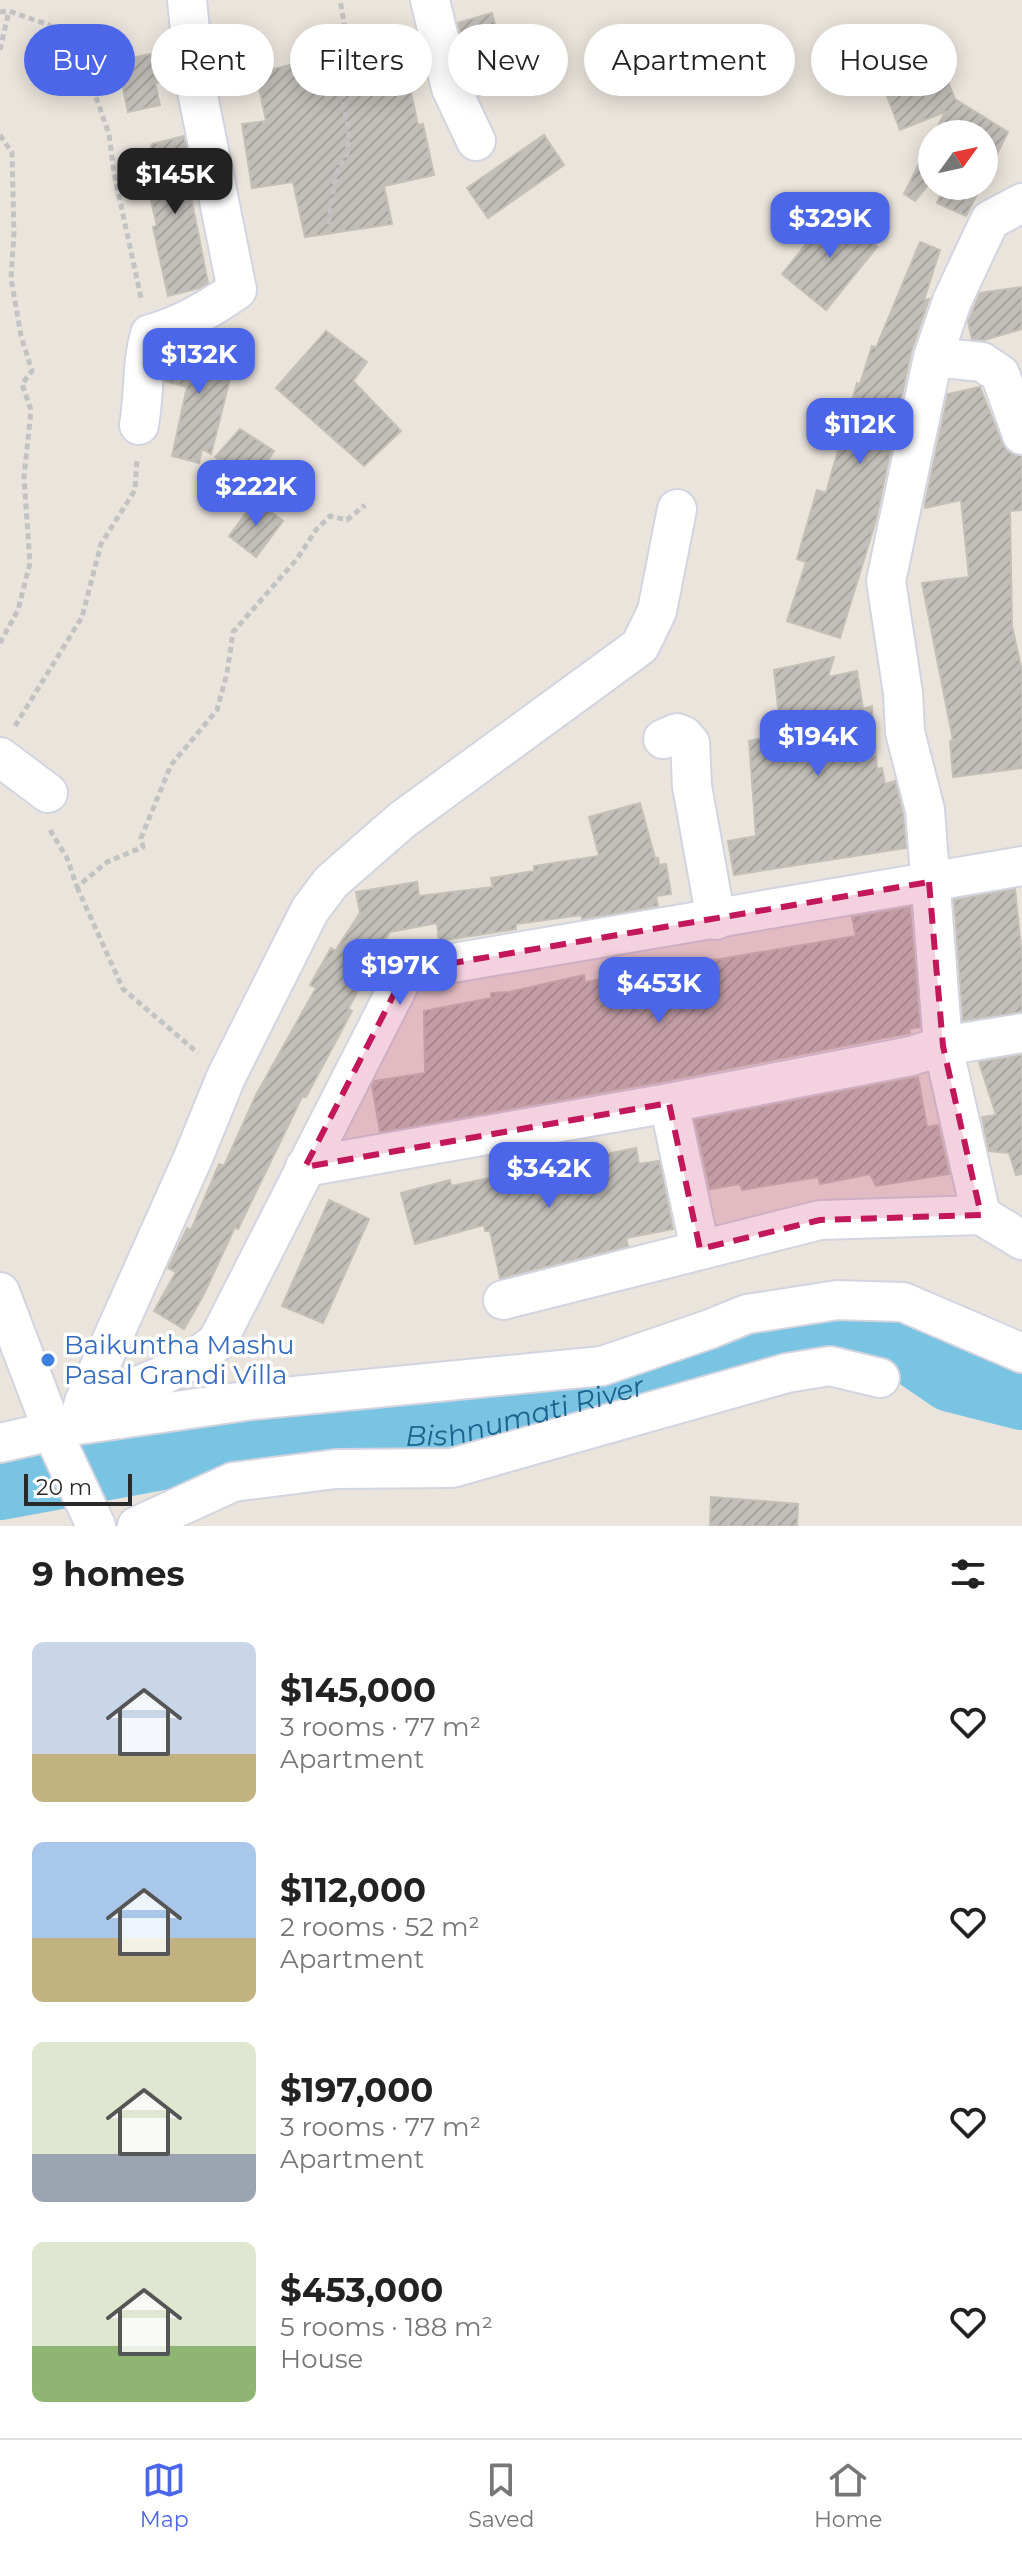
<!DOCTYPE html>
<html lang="en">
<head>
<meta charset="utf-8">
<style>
  body { margin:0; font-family:Montserrat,sans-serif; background:#f6f6f6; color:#222; height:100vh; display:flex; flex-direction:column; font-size:30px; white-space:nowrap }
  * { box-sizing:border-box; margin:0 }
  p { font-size:26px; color:#767676 }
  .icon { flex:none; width:44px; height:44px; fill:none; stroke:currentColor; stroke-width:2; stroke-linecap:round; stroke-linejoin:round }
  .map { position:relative; height:1526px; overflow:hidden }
  .details { display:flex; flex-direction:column; background:#fff; flex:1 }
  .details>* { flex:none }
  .banner { position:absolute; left:24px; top:24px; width:974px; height:72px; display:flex; gap:16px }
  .needle { width:52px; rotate:57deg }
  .controls { position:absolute; left:918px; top:120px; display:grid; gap:16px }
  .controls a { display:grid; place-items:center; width:80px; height:80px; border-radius:50%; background:#fff; box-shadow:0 4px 20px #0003; font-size:40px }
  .scale { position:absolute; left:24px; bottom:20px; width:108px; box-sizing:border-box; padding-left:8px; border:4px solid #292929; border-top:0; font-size:22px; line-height:28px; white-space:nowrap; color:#292929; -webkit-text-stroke:6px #fff; paint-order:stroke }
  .price { position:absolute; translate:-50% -68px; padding:0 18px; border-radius:16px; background:#4b66e8; color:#fff; font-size:26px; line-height:52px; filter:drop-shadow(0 2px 4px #0008) }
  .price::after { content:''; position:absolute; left:50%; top:48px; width:24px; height:18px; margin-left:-12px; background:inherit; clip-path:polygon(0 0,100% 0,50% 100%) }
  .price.selected { background:#222; color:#fff }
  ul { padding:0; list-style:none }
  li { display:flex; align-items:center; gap:24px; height:200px; padding:0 32px }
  li span { display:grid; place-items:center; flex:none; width:224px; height:160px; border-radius:12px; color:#555 }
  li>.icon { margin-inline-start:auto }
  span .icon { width:96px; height:96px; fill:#fffc; stroke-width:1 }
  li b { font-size:34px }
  h2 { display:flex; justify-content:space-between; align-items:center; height:96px; padding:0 32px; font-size:34px }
  .pill { padding:0 28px; border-radius:36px; background:#fff; box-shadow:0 4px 20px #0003; font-size:28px; line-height:72px }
  .pill.selected { background:#4b66e8; color:#fff }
  .menu { display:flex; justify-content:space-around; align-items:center; height:112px; border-top:2px solid #e0e0e0; background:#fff; font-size:22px; color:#767676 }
  .menu a { display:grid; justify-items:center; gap:4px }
  .menu .selected { color:#4b66e8 }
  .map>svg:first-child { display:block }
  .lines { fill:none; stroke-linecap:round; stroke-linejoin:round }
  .river { stroke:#79c4e2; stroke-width:66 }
  .building { fill:url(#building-hatch); stroke:#c5c0b6; stroke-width:2 }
  .minor-casing { stroke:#d2d4e0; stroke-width:42 }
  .path { stroke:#c3c3c3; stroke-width:5; stroke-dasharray:6 4; stroke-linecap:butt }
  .minor { stroke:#fff; stroke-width:38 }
  .marked { fill:#c2185b; fill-opacity:0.2; stroke:#c2185b; stroke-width:6; stroke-dasharray:16 10; stroke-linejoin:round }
  .shop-dot { fill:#3f7fe0; stroke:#fff; stroke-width:3 }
  .labels { text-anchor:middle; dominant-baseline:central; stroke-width:7; stroke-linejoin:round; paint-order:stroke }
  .shop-label { font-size:26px; fill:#366cbe; stroke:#fff; text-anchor:start }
  .water-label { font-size:28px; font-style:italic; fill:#1a638c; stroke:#fff }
</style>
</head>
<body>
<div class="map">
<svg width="1022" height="1526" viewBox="0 0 1022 1526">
  <defs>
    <pattern id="building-hatch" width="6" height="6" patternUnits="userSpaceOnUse" patternTransform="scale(2)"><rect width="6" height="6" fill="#c2beb9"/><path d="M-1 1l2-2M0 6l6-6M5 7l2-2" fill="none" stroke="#a7a39f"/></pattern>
  </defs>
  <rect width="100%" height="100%" fill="#eae4dc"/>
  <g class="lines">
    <path class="river" id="s1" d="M0,1487L259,1439L454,1435L669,1378L865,1320L951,1379L1022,1397"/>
  </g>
  <path class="building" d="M492,13L512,86L479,95L472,81L458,23Z
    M170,50L173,79L155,83L160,105L128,112L117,61Z
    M329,56L333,75L404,60L418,125L423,124L434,175L384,186L392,224L305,237L293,182L252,188L242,124L266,121L256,73Z
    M945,74L955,99L1008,132L984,180V134H934L945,112L900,130L887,96Z
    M544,135L564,165L488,218L467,188Z
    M184,136L196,197H191L208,283L199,288L168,296L153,227L157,226L143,166L152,144Z
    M932,138V180L915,201L904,194Z
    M944,186H981L966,216L937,203Z
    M833,211L877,247L826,310L782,274Z
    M920,242L940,250L924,300L929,299L911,352L876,520L840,638L787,621L806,562L797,559L817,490L826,493L857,383L860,384L872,346L876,348Z
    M1022,287V329L984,340L972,339L968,322L980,293Z
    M326,331L367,362L353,381L401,431L364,466L276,388Z
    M189,343L236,355L211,454L202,449L199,463L172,456L187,387L165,381L170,351Z
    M980,387L1002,443L1008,452L1022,456V510L1010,511L1012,626L1022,671V768L953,777L950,741L953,740L922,583L969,577L961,500L925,508V504L948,394Z
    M240,429L274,451L252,483L215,457Z
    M256,500L283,521L256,557L229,536Z
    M834,657L828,677L857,671L863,709L872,706L877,769L882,768L885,784L895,781L903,814L906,848L734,875L728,841L756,836L749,741L781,734L774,670Z
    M640,803L655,858H658L659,865L666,864L671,894L656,896L658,906L582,919L581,915L516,924V929L439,941L437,923L390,932L366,968L369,970L348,1009L352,1011L306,1097H302L238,1229L235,1227L203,1296L184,1329L154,1311L176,1272L168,1268L187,1228L191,1230L219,1164L224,1166L256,1095L316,988L310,985L331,948L335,951L360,913L356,892L417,882L419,896L493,887L491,878L534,871V866L599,856L589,817Z
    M1015,889L1022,958V1012L963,1020L954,900Z
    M910,907L920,1027L909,1029L910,1033L665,1081L380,1132L372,1086L375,1081L425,1073L424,1011L491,998V993L509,992L584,975L585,982L856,936L852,917Z
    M1022,1055V1174L1016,1175L1009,1153L989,1151L982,1117L996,1115L979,1062Z
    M918,1077L927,1127L938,1125L949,1174L876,1186L870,1174L820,1184L818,1177L742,1190L740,1184L710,1189L695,1120Z
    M636,1148L639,1164L659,1161L673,1229L626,1238L628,1246L500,1278L490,1231H485L484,1225L415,1244L401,1193L450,1180L451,1186Z
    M329,1200L369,1219L323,1323L282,1306Z
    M711,1497L798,1504L797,1526H710Z"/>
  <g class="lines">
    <defs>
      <path id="minor" d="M430,0L451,88L476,141
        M1022,203L990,220L952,301L933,357L886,581L903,693L905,732L925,810L943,1046L981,1215L1022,1240
        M933,357L982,362L1000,374L1022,435
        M139,425C145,393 141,365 150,334C183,325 209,309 237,290L195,81L187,0
        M663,739L677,733L684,736L690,743L692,786L716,920
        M0,757L48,793
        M669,1103L700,1249
        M305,1167L669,1103L911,1056L943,1046L1022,1033
        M0,1292L57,1442L96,1526
        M503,1300L820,1220L981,1215
        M84,1402C130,1391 180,1372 217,1342L406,971L1022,866
        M80,1418L84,1402L193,1158L226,1077L310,910L331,882L402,820L640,646L657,611L677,509
        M0,1443L78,1425L252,1400L602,1366L710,1329L747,1314L837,1300L903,1302L1022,1353
        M137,1526L233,1482L336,1469L452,1468L787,1373L830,1366L880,1378"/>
    </defs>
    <use href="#minor" class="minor-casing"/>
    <path class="path" d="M0,12L9,11L49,25L81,55L109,134L114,173L141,298
      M0,50L9,11
      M0,135L12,153L14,232L11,278L21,336L32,371L22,384L31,410L24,477L30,563L18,610L0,643
      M328,224L336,174L347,154L349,132L340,81L346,33L340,0
      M15,726L82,617L101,544L135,490L137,458
      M50,830L67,858L77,887L107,862L143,847L141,838L171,765L217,710L227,673L233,632L297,559L316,530L330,516L347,520L365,505
      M77,887L123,989L198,1053"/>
    <use href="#minor" class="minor"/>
  </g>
  <path class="marked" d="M929,882L943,1046L981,1215L820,1220L700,1249L669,1103L305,1167L406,971Z"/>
  <circle class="shop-dot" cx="48" cy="1360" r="8"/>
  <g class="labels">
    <g class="shop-label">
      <text x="64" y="1345">Baikuntha Mashu<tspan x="64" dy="30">Pasal Grandi Villa</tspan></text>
    </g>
    <g class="water-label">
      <text stroke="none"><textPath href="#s1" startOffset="532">Bishnumati River</textPath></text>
    </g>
  </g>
</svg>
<div class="controls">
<a><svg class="needle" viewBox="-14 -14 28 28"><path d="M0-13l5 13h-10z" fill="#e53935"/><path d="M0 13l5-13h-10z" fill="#767676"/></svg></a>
</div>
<div class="scale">20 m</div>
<b class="price selected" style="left:175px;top:216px">$145K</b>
<b class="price" style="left:830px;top:260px">$329K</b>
<b class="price" style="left:199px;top:396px">$132K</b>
<b class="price" style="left:860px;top:466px">$112K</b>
<b class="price" style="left:256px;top:528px">$222K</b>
<b class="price" style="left:818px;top:778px">$194K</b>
<b class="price" style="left:400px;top:1007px">$197K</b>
<b class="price" style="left:659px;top:1025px">$453K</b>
<b class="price" style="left:549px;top:1210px">$342K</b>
<div class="banner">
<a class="pill selected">Buy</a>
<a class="pill">Rent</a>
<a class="pill">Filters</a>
<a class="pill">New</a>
<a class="pill">Apartment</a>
<a class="pill">House</a>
</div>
</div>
<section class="details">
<h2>9 homes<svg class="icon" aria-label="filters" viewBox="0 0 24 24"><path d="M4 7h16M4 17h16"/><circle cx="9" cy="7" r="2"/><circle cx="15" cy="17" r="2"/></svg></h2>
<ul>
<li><span style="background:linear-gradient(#c9d6e8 70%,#c2b280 0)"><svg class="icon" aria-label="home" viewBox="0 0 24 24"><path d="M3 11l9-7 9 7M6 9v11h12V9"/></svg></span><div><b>$145,000</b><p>3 rooms · 77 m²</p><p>Apartment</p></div><svg class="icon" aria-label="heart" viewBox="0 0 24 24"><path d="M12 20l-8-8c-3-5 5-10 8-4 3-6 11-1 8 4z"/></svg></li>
<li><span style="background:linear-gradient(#a9c7e8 60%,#c2b280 0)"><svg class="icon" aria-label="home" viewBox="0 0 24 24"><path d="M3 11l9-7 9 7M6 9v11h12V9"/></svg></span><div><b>$112,000</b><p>2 rooms · 52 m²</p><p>Apartment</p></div><svg class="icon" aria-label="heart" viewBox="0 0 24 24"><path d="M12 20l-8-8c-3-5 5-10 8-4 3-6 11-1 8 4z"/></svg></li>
<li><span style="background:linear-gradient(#dfe7d0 70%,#9aa5b1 0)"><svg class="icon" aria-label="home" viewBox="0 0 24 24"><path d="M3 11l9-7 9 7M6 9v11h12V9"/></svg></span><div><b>$197,000</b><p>3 rooms · 77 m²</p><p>Apartment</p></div><svg class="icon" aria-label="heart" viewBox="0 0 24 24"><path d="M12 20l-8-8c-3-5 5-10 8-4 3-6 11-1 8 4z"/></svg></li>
<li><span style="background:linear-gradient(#dfe7d0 65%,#8fb573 0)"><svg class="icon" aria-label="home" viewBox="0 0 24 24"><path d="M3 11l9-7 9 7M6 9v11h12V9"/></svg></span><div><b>$453,000</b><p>5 rooms · 188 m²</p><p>House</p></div><svg class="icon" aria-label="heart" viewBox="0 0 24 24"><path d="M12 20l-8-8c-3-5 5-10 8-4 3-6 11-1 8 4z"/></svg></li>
</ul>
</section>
<nav class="menu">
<a class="selected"><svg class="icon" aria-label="map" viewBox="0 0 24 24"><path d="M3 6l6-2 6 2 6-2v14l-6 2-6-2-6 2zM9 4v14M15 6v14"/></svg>Map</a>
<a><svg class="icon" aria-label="saved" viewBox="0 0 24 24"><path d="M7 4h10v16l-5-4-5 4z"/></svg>Saved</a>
<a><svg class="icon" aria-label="home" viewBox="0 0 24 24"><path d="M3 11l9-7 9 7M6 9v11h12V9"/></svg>Home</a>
</nav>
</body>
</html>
